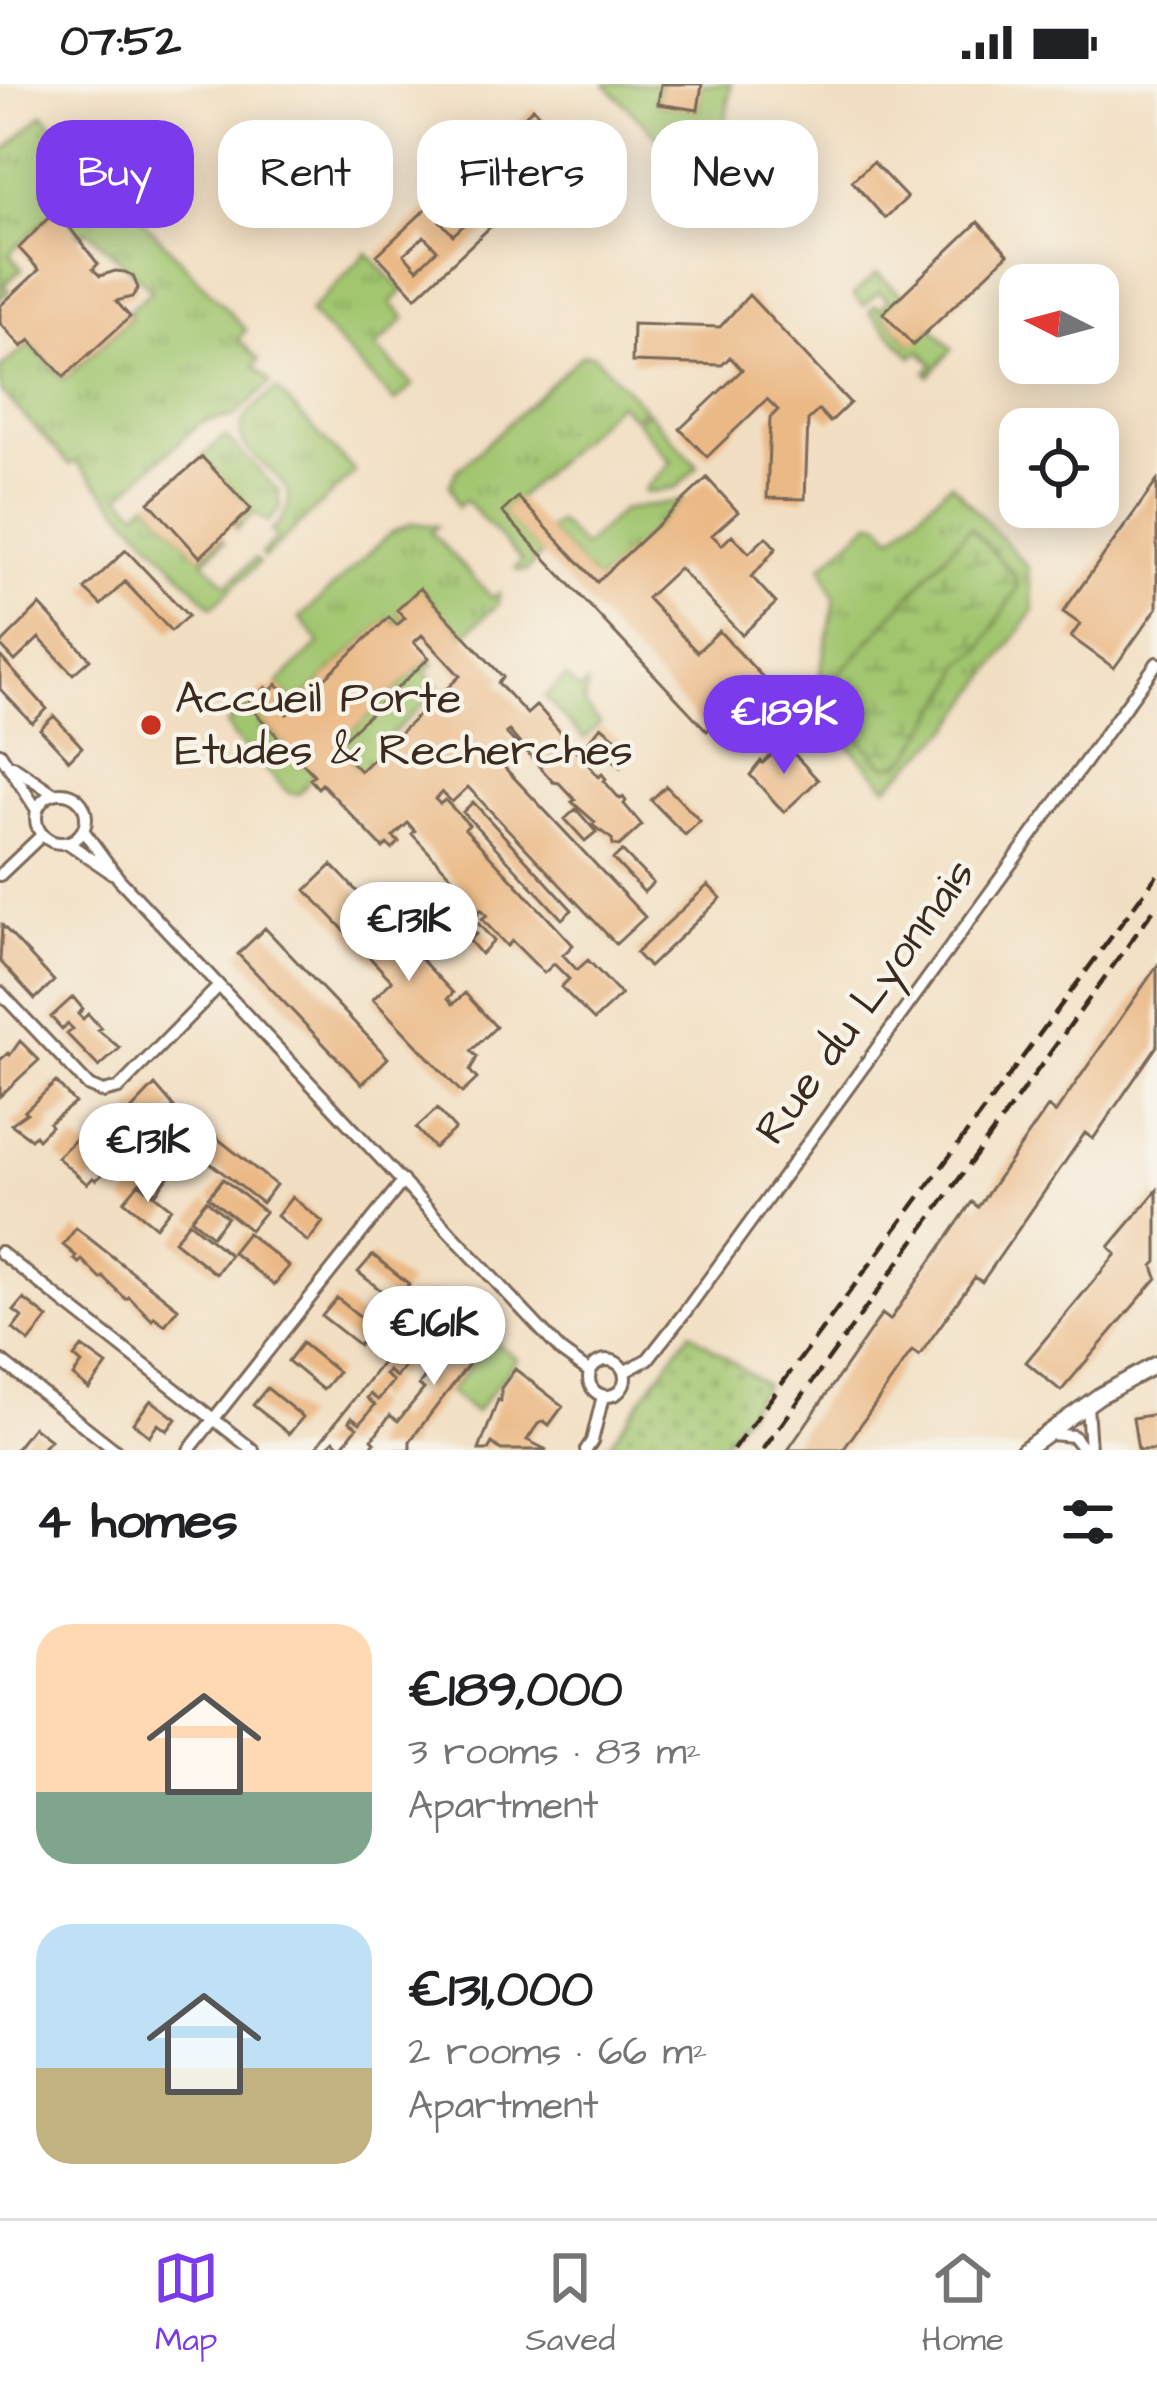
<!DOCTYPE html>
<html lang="en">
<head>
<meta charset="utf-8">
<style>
  body { margin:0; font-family:"Architects Daughter",sans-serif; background:#f6f6f6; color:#202124; height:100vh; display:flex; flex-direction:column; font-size:45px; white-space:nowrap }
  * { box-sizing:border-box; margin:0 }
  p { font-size:39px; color:#757577 }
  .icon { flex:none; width:66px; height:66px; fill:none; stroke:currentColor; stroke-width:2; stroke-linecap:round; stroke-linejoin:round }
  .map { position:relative; height:1366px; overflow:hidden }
  .details { display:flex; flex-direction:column; background:#fff; flex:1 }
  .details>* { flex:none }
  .top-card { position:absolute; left:36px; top:36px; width:1086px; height:108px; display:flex; gap:24px }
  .needle { width:78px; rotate:276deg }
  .controls { position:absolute; left:999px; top:180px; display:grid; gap:24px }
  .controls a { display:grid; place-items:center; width:120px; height:120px; border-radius:24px; background:#fff; box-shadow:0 6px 30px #0003; font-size:60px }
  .price { position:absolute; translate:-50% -102px; padding:0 27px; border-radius:42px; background:#fff; color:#222; font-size:39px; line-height:78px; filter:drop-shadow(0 3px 6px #0008) }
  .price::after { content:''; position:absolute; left:50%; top:72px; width:36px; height:27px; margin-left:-18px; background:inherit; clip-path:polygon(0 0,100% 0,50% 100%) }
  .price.selected { background:#7c3aed; color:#fff }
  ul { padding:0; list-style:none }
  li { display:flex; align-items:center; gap:36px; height:300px; padding:0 36px }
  li span { display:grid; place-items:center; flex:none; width:336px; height:240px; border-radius:36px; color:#555 }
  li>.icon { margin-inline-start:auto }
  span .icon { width:144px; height:144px; fill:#fffc; stroke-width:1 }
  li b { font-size:51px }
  h2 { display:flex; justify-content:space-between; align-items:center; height:144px; padding:0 36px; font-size:51px }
  .pill { padding:0 42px; border-radius:36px; background:#fff; box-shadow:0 6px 30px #0003; font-size:42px; line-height:108px }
  .pill.selected { background:#7c3aed; color:#fff }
  .status { display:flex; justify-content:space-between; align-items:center; height:84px; padding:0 60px; background:#fff; direction:ltr }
  .status svg { height:33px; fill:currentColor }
  .tabs { display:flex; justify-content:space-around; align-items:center; height:168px; border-top:3px solid #e0e0e0; background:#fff; font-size:33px; color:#757577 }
  .tabs a { display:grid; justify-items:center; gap:6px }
  .tabs .selected { color:#7c3aed }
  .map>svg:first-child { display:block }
  .grass { fill:url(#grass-tufts); stroke:#6e7847; stroke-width:3 }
  .wetland { fill:url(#wetland-marsh); stroke:#6e7847; stroke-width:3 }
  .park { fill:url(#park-dots); stroke:#6e7847; stroke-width:3 }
  .pitch { fill:#a2c670; stroke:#6e7847; stroke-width:3 }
  .building { fill:#ebb986; fill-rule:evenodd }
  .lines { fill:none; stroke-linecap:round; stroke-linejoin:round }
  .street-casing { stroke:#7b6958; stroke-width:16 }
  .secondary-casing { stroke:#7b6958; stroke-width:20 }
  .street { stroke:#fff; stroke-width:10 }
  .secondary { stroke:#fff; stroke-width:14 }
  .rail { stroke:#3b2a1e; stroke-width:4.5; stroke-dasharray:18 9; stroke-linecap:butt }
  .poi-dot { fill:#c8321e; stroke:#f7f3e8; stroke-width:4.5 }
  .labels { text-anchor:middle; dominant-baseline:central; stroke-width:9; stroke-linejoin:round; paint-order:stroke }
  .poi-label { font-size:45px; fill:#3b2a1e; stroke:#f7f3e8; text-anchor:start }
  .street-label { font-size:45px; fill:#3b2a1e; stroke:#f7f3e8 }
</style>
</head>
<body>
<div class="status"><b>07:52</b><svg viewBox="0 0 49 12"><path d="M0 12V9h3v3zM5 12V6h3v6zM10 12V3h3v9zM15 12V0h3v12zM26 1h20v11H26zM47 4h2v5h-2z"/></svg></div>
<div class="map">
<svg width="1157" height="1366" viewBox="0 0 1157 1366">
  <defs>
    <pattern id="grass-tufts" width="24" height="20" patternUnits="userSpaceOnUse" patternTransform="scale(3)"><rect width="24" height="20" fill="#a2c670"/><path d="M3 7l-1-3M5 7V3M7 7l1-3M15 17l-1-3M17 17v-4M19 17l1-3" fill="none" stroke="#85a15b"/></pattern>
    <pattern id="wetland-marsh" width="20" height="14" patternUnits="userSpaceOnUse" patternTransform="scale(3)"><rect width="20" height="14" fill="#a2c670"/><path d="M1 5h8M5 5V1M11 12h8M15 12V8" fill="none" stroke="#85a15b"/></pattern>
    <pattern id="park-dots" width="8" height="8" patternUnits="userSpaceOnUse" patternTransform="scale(3)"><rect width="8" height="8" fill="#a2c670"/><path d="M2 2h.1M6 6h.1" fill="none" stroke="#85a15b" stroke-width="1.8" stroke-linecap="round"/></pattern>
  </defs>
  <rect width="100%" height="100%" fill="#f7f3e8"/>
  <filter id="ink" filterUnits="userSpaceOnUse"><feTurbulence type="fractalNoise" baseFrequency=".00833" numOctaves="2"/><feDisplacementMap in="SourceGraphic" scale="24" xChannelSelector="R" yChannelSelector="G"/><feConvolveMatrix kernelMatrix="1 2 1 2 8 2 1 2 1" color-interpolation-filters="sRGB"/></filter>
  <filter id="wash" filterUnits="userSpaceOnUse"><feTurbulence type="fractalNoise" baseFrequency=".004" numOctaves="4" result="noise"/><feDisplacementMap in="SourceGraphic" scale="48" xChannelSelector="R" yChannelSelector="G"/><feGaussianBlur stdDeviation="2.7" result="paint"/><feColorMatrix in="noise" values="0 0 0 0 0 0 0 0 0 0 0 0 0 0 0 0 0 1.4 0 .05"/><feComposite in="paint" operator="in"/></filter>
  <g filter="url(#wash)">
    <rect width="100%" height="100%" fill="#f2dfc3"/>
    <path class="grass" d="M605,0H661L658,20L698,26L702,0H731L723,58L734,74L709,87L689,85Z
      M43,30L246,246L238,255L259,276L254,282L271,299L234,332L201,338L121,411L137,428L148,418L201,474L222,455L224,458L204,477L227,501L255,475L259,479L212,523L75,377L70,381L0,306V284L30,260L64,296L131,234L127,228L152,206L87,146L80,151L58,123L9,170L22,185L4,201L9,207L0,215V71Z
      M367,169L403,207L391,219L405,234L376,263L413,301L395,318L309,228Z
      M877,189L902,211L883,230L912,260L932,243L952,265L929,292L926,288L933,280L920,267L912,273L869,228L876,221L880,225L888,216L879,207L864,222L853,211Z
      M582,271H594L645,324L634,334L618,319L503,428L542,470L526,487H520L515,484L522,477L465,416L458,423L450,401L456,388Z
      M276,305L355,388L264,474L261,470L277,454L271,447C328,393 229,381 242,341C246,327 266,315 276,305Z
      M647,327L698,382L677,403L647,409L644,406L671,379L637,337Z
      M225,352L278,406L280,424L268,438L254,429L237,445L234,441L251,425L202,373Z
      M951,399L1027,482L1034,526L952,643L887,703L818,629L815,614L835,516L822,482L871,438H879L893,453Z
      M684,416L597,498L548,446L558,437L583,463L623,426Z
      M413,439L437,442L431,448L492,514L499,509L498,520L464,551L420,505L398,526L405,534L397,541L389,533L287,629L280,622L289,613L277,600L320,559L300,534L392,448Z
      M429,574L433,580L425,588L440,605L378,663L381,667L360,687L336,662Z
      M566,593L579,607L587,600L585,622L600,639L584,655L545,613Z
      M247,620L314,691L299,710L289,709L234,653L227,640Z"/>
    <path class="wetland" d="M970,443L1015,492L1017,504L980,567L961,580L957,596L911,670L899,680L885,681C861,656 826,628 839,591Z"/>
    <path class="park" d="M690,1248L765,1301L718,1366H605Z"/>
    <path class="pitch" d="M491,1255L517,1275L475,1329L449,1309Z"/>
    <g id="blocks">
      <path class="building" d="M661,0H702L698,26L658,20Z
        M533,24L572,66L416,213L377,171ZM530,53L544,67L525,85L511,71ZM495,86L508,100L489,119L476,104ZM459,119L473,133L453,151L440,137ZM424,152L437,166L417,185L404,170Z
        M873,78L907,114L885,134L852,97Z
        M56,126L98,180L93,185L100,192L115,187L125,188L133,192L138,204L132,213L116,217L130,233L64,293L30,256L22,263L0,239V222L39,186L19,164Z
        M978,138L1008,170L913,261L883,229Z
        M749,211L850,319L830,338L819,326L808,336L805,415L767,414L770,334L778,326L767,315L707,373L680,345L742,286L730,273L722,281L632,278L633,240L720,243Z
        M202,373L251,425L200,473L149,418Z
        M707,394L738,428L712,451L722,461L732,451L749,469L766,453L776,464L752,493L776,519L742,551L679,484L647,514L697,568L719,547L790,622L753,657L727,629L707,647L502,428L518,413L597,498Z
        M1157,397V524L1114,584L1071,553L1080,540L1063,528Z
        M126,466L188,532L171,547L125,498L101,521L85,505Z
        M420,504L503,593L498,599L527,630L536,622L542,627L599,693L602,690L606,695L604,697L620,715L623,713L626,717L624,720L642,741L619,762L613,761L612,755L592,741L595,738L572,718L575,716L559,699L553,698L509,647L506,649L520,664L505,679L491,664L488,666L645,833L616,860L468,703L452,718L442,708L435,715L440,720L445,716L469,741L465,745L573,861L563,871L577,886L588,876L621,911L594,936L561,903L569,895L554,880L544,889L512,857L507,862L482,835L487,831L481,825L478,829L471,821L475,818L412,750L415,747L408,739L393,753L399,758L392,765L387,760L383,764L322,700L318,704L310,695L314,691L247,620L266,603L270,607L277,600L290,613L280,622L287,630L389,533L397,541L405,534L397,526ZM422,551L460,592L360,687L336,662L429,574L414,558Z
        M40,521L90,575L73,590L39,554L15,577L0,561Z
        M0,572L47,625L32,639L0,605Z
        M54,632L82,663L69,676L40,645Z
        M601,642L632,667L620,683L605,667L602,670L599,667L602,664L598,660L594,663L588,658Z
        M784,659L818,696L784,728L750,691L761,677L763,679Z
        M666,702L700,737L685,751L651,716Z
        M473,718L572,826L562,835L463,728Z
        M576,725L596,748L585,757L565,735Z
        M622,767L653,799L644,808L613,775Z
        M332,781L453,909L448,914L453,920L465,909L496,943L471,967L477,973L470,987L477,995L462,1009L373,915L392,897L306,806Z
        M708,801L721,814L649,883L636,869Z
        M475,836L494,857L481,870L469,856L476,850L469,842Z
        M2,841L54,897L35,915L0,877Z
        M265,844L388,974L362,1000L238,870Z
        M1157,882V962L1093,1055L1085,1049L982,1198L975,1193L919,1272L912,1267L843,1366H788L882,1230L890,1236L972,1118L978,1123L1048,1023L1055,1029Z
        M73,913L83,925L78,930L83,935L88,930L101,944L98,946L120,964L99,983L67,950L73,945L68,940L62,945L51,933Z
        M20,957L39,976L0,1012V976L8,969L10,971Z
        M56,998L75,1019L49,1039L51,1042L38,1055L35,1051L31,1055L11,1040L27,1029L25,1027Z
        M155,1001L174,1023L142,1053L138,1049L129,1058L132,1062L110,1079L112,1081L96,1096L93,1094L87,1100L57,1073L76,1055L87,1067L133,1028L131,1026Z
        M437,1025L455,1045L434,1064L416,1044Z
        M203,1043L276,1101L262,1119L188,1062Z
        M157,1077L171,1089L156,1109L141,1097Z
        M223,1095L265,1128L250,1146L208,1113Z
        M139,1099L171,1124L156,1143L124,1117Z
        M1157,1106V1178L1153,1182L1157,1194L1061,1307L1026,1278L1116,1170L1109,1163Z
        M292,1113L323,1138L308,1158L277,1132Z
        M206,1116L227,1133L212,1152L191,1135Z
        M189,1138L230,1171L216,1190L174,1157Z
        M76,1144L178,1224L165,1241L154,1233L152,1236L129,1213L126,1215L103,1193L101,1195L82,1176L79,1179L74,1175L76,1172L63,1161Z
        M247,1149L289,1182L274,1201L232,1168Z
        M373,1171L409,1200L394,1217L358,1188Z
        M430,1207L446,1223L417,1251L402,1235Z
        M337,1214L373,1243L359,1261L322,1232Z
        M24,1215L48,1234L29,1258L13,1245L22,1233L14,1227Z
        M483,1229L497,1243L410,1357V1366H369L375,1358L372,1355L390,1331L398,1337L424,1305L419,1301L430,1287L435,1290L460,1259L452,1253L463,1239L471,1245Z
        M302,1259L338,1288L323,1306L288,1277Z
        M395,1262L411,1274L396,1293L388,1287L385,1291L393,1297L378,1316L370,1310L367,1314L375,1321L360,1339L352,1333L349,1337L357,1343L342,1363L334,1356L330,1360L338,1366H314Z
        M82,1263L107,1281L89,1305L73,1292L82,1280L74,1273Z
        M515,1285L563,1322L549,1341L544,1337L538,1340L527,1356L547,1366H501L492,1359L488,1366H479L498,1316L501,1317V1304Z
        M267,1304L303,1333L289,1350L253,1321Z
        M151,1316L176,1335L167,1347L158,1340L149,1352L133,1339Z
        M1157,1330V1366H1138L1133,1334Z
        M33,1343L50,1356L41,1366H15Z"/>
    </g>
  </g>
  <g filter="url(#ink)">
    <use href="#blocks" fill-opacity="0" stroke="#7b6958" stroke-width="3"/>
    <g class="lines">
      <defs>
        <path id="street" d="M0,669L37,726
          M13,682L54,710
          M36 734a25 25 0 1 1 50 0a25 25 0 1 1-50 0Z
          M83,746L119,795L562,1268L590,1288
          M68,759L112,789
          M0,791L42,751
          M0,908L89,1002L103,1008L119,1004L219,902
          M0,1168L253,1366
          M0,1276L115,1366
          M589 1294a18 18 0 1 1 36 0a18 18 0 1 1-36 0Z
          M624,1288L648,1275L685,1228L1157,579
          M1087,1321L1090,1366
          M1050,1350L1073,1352L1084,1366
          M189,1366L403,1097
          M586,1366L592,1357L603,1312"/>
        <path id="secondary" d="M1024,1366L1099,1312L1157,1280"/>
      </defs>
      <use href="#street" class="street-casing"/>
      <use href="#secondary" class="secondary-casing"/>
      <use href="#street" class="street"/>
      <use href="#secondary" class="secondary"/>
      <path class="rail" d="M733,1366L1157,791
        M763,1366L1157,821"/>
    </g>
  </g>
  <circle class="poi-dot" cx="151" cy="641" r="12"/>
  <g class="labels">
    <g class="poi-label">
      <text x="175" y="615">Accueil Porte<tspan x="175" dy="52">Etudes &amp; Recherches</tspan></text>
    </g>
    <g class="street-label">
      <text transform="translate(866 918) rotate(-54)">Rue du Lyonnais</text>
    </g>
  </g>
</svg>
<div class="controls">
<a><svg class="needle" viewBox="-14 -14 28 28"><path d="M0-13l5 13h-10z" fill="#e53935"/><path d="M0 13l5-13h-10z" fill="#757577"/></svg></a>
<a><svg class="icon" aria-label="locate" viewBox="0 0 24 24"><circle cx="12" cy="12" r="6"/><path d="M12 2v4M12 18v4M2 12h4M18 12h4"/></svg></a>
</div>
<b class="price selected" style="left:784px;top:693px">€189K</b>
<b class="price" style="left:409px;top:900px">€131K</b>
<b class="price" style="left:148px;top:1121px">€131K</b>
<b class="price" style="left:434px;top:1304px">€161K</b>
<div class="top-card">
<a class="pill selected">Buy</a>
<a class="pill">Rent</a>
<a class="pill">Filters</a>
<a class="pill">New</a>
</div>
</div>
<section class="details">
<h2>4 homes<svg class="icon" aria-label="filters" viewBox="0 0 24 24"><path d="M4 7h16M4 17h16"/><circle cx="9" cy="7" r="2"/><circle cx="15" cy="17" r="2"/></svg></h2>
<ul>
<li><span style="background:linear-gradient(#ffd9b3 70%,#7fa58c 0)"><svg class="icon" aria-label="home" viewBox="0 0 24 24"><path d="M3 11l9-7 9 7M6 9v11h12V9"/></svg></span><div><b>€189,000</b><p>3 rooms · 83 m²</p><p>Apartment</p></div></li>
<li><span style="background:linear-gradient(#bfe0f5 60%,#c2b280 0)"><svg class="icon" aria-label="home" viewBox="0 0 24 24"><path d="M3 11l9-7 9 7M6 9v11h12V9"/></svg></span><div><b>€131,000</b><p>2 rooms · 66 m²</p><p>Apartment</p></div></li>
</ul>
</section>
<nav class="tabs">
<a class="selected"><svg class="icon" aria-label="map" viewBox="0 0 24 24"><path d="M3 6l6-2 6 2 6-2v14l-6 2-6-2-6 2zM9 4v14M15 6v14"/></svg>Map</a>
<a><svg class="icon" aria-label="saved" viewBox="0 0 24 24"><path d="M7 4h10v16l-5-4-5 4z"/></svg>Saved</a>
<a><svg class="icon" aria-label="home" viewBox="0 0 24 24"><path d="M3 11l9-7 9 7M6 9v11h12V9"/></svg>Home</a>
</nav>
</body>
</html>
